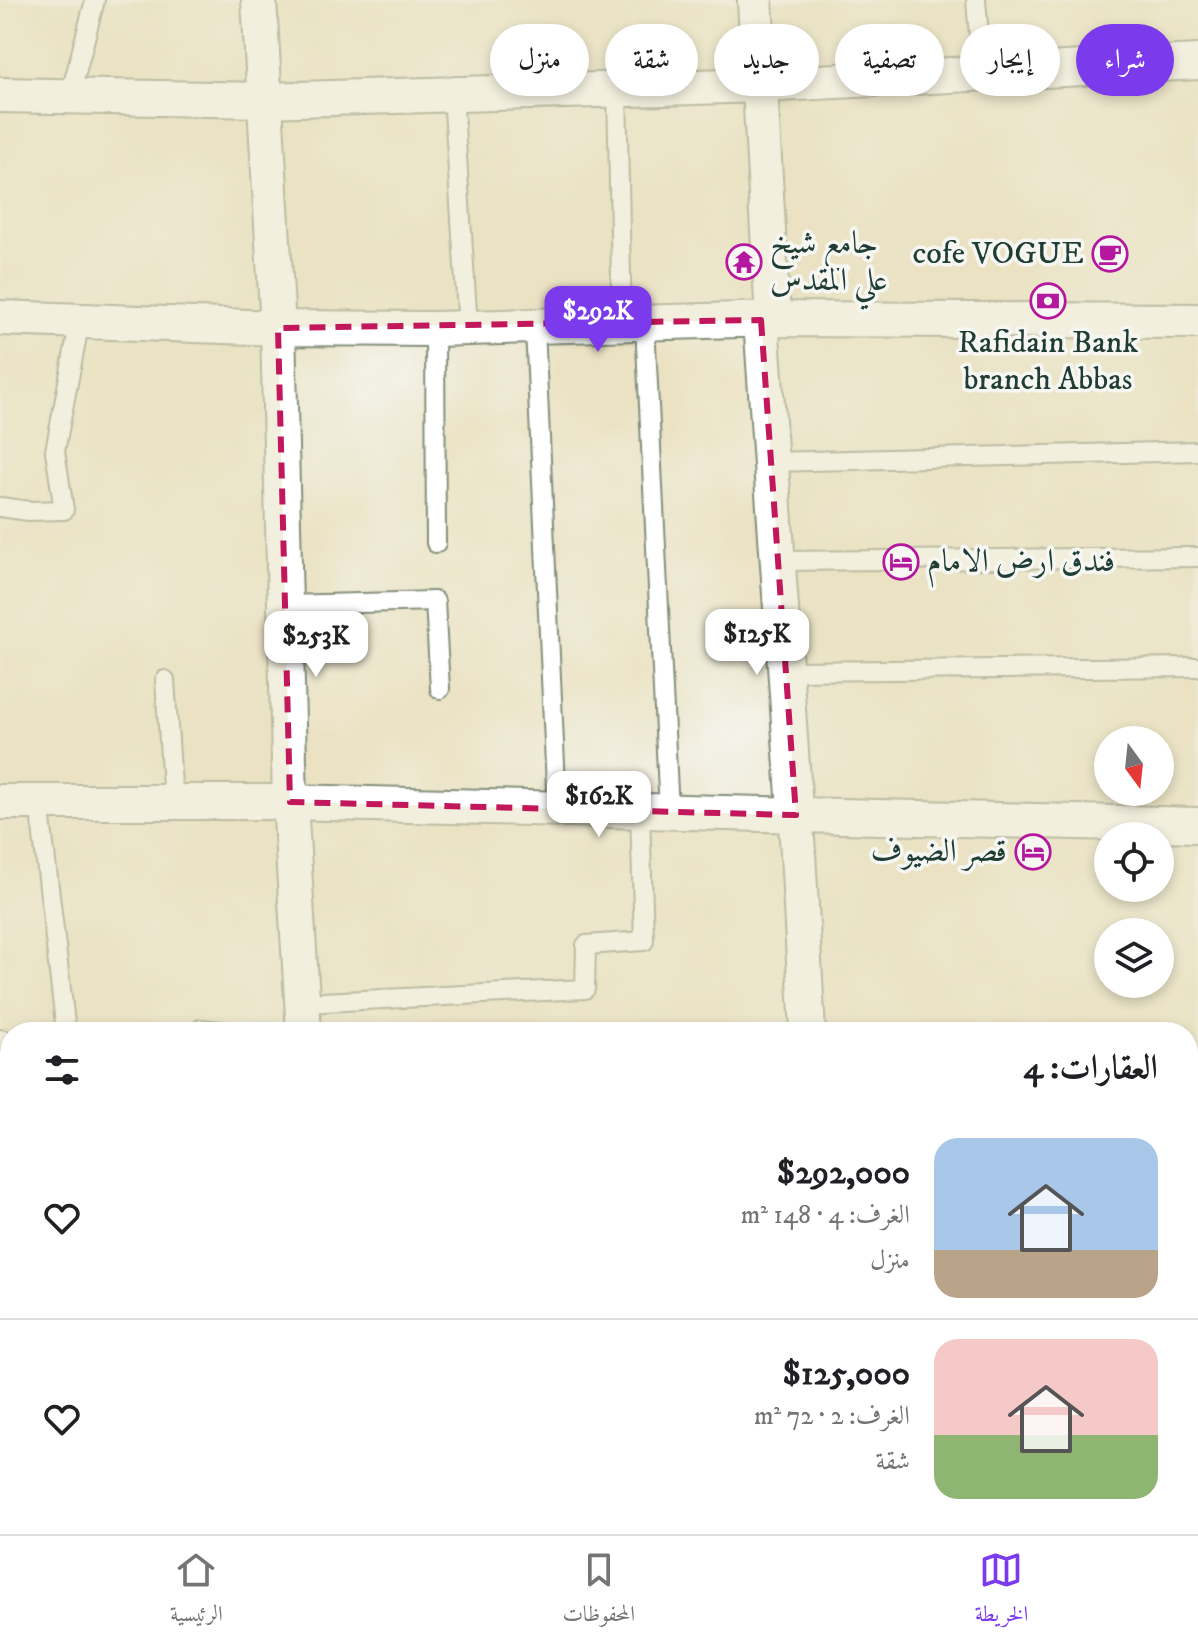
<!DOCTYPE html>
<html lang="ar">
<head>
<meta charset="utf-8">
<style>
  body { margin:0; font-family:"IM FELL DW Pica",Amiri,serif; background:#f2f2f2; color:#202124; direction:rtl; height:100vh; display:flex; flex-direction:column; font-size:30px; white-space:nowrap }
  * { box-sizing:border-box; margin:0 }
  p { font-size:26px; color:#757577 }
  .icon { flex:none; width:44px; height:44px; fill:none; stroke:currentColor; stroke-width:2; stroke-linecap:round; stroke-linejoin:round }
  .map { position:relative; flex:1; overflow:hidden; direction:ltr }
  .drawer { position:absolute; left:0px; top:1022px; width:1198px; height:512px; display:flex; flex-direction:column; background:#fff; border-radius:32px 32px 0 0; box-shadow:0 4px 12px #0003; direction:rtl }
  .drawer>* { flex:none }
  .top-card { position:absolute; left:24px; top:24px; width:1150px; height:72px; direction:rtl; display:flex; gap:16px }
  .needle { width:52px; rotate:165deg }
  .fabs { position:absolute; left:1094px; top:726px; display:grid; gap:16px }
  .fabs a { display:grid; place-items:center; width:80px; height:80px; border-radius:50%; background:#fff; box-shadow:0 4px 12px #0003; font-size:40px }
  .price { position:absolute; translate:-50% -68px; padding:0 18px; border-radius:16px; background:#fff; color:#222; font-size:26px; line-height:52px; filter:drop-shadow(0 2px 4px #0008) }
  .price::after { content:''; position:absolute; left:50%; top:48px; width:24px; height:18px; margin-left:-12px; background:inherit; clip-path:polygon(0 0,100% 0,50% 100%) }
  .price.on { background:#7c3aed; color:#fff }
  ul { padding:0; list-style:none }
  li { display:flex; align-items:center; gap:24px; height:200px; padding:0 40px }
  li+li { border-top:2px solid #e0e0e0 }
  li span { display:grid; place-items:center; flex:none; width:224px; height:160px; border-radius:24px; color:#555 }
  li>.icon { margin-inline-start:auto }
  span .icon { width:96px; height:96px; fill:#fffc; stroke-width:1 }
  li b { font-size:34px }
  h2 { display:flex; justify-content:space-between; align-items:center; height:96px; padding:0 40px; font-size:34px }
  .tag { padding:0 28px; border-radius:36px; background:#fff; box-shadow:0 4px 12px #0003; font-size:28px; line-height:72px }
  .tag.on { background:#7c3aed; color:#fff }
  .tabs { display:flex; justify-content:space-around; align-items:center; height:112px; border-top:2px solid #e0e0e0; background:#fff; font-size:22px; color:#757577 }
  .tabs a { display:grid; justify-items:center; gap:4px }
  .tabs .on { color:#7c3aed }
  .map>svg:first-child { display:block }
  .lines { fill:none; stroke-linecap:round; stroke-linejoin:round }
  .lane-casing { stroke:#84907b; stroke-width:22 }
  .street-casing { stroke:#84907b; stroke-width:38 }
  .lane { stroke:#fff; stroke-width:18 }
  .street { stroke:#fff; stroke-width:34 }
  .marked { fill:none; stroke:#c2185b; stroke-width:6; stroke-dasharray:16 10; stroke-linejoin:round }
  .labels { text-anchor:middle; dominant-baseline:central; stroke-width:7; stroke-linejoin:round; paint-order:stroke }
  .poi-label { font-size:32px; fill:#1f3d34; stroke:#f6f6f2; text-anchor:start }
</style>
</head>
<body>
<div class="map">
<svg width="1198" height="1534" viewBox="0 0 1198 1534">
  <rect width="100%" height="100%" fill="#f6f6f2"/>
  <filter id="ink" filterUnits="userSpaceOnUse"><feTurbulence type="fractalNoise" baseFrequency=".0125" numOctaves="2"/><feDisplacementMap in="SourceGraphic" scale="16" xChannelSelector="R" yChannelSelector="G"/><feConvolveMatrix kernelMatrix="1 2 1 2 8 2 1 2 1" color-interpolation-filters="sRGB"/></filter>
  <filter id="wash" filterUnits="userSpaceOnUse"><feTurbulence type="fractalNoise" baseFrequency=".006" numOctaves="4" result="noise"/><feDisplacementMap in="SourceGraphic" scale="32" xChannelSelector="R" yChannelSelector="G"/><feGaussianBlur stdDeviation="1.8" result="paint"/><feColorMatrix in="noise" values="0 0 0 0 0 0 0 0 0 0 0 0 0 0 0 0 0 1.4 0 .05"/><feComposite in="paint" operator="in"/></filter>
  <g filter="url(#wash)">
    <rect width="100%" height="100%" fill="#eae2c2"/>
  </g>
  <g filter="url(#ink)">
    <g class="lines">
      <defs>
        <path id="lane" d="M976,0L982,73
          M617,89L622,325
          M453,94L468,328
          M70,96L95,0
          M645,324L669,812
          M535,328L557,809
          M435,329L436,543
          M771,462L1198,451
          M0,507L29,511L64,510L55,451L80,320
          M778,561L1198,557
          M285,605L435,601L440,689
          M786,671L1198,667
          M165,680L173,802
          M39,802L66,1032
          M303,1003L585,989L586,945L644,941L640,811
          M201,1032V1029L229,1032
          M0,1039L10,1041
          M0,1408L10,1410
          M1008,1524V1534
          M493,1534L494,1524"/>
        <path id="street" d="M259,0L278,328L290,802L304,1032
          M755,0L773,319
          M0,95L265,100L760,85L1198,62
          M0,318L278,328L435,329L773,319L1198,321
          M761,320L798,853L808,1032
          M0,802H290L1198,825
          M0,1292H10
          M1188,1296H1198
          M331,1524V1534
          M828,1524L829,1534"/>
      </defs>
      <use href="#lane" class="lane-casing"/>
      <use href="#street" class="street-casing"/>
      <use href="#lane" class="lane"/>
      <use href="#street" class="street"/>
    </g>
  </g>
  <path d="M0 0H1198V1534H0ZM761,320L796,815L290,802L278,328Z" fill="#eae2c2" fill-opacity=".55" fill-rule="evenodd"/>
  <path class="marked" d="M761,320L796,815L290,802L278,328Z"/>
  <defs>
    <symbol id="cafe-ring" viewBox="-11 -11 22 22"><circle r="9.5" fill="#f6f6f2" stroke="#b5179e" stroke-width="1.5"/><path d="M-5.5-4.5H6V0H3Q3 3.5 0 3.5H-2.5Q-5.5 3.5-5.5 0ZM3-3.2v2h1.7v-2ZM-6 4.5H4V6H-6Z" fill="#b5179e"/></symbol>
    <symbol id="temple-ring" viewBox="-11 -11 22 22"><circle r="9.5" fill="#f6f6f2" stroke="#b5179e" stroke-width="1.5"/><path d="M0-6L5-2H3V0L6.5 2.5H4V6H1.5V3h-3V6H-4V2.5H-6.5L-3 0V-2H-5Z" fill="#b5179e"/></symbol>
    <symbol id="bank-ring" viewBox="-11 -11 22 22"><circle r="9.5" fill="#f6f6f2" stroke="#b5179e" stroke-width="1.5"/><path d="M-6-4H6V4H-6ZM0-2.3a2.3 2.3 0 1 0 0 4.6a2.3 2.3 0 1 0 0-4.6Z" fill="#b5179e"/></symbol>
    <symbol id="hotel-ring" viewBox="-11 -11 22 22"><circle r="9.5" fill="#f6f6f2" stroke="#b5179e" stroke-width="1.5"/><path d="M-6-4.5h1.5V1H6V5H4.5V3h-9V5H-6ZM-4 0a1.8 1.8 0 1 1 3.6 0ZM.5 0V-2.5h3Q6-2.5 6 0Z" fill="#b5179e"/></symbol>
  </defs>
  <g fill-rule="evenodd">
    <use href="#cafe-ring" x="1090" y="234" width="40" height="40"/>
    <use href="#temple-ring" x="724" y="242" width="40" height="40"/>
    <use href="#bank-ring" x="1028" y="281" width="40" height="40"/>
    <use href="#hotel-ring" x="881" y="542" width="40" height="40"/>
    <use href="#hotel-ring" x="1013" y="832" width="40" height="40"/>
  </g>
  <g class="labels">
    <g class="poi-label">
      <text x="770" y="244">جامع شيخ<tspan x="770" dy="37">علي المقدس</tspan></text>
      <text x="1084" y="254" text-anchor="end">cofe VOGUE</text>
      <text x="1048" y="343" text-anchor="middle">Rafidain Bank<tspan x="1048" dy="37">branch Abbas</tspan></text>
      <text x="927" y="562">فندق ارض الامام</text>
      <text x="1007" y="852" text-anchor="end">قصر الضيوف</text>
    </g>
  </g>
</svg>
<div class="fabs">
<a><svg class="needle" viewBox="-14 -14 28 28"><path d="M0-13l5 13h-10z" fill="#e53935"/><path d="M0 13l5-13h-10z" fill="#757577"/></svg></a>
<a><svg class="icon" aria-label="locate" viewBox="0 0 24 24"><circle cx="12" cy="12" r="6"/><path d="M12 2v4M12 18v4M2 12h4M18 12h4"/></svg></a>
<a><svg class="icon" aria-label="layers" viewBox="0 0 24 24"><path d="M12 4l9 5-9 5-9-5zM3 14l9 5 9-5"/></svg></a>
</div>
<b class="price on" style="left:598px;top:354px">$292K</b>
<b class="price" style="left:757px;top:677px">$125K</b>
<b class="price" style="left:316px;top:679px">$253K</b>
<b class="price" style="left:599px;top:839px">$162K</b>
<div class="top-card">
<a class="tag on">شراء</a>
<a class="tag">إيجار</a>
<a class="tag">تصفية</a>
<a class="tag">جديد</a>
<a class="tag">شقة</a>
<a class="tag">منزل</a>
</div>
<section class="drawer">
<h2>العقارات: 4<svg class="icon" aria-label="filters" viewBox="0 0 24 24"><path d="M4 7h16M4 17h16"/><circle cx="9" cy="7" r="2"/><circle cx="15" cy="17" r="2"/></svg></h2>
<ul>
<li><span style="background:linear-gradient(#a9c7e8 70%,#b9a48a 0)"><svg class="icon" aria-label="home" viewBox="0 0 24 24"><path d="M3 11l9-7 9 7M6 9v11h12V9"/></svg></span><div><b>$292,000</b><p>الغرف: 4 · 148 m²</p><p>منزل</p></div><svg class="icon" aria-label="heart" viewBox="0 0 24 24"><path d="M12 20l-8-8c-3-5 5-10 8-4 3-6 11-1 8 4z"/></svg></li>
<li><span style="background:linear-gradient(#f6c9c9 60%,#8fb573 0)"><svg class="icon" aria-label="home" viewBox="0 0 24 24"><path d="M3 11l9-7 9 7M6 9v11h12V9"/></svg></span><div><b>$125,000</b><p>الغرف: 2 · 72 m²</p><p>شقة</p></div><svg class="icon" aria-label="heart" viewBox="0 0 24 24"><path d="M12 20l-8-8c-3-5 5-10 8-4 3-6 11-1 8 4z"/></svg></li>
</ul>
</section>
</div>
<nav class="tabs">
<a class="on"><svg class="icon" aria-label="map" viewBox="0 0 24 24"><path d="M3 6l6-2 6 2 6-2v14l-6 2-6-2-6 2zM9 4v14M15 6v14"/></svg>الخريطة</a>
<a><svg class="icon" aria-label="saved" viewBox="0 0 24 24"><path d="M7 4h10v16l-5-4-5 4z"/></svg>المحفوظات</a>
<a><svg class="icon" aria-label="home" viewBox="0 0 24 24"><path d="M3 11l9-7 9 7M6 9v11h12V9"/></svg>الرئيسية</a>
</nav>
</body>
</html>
